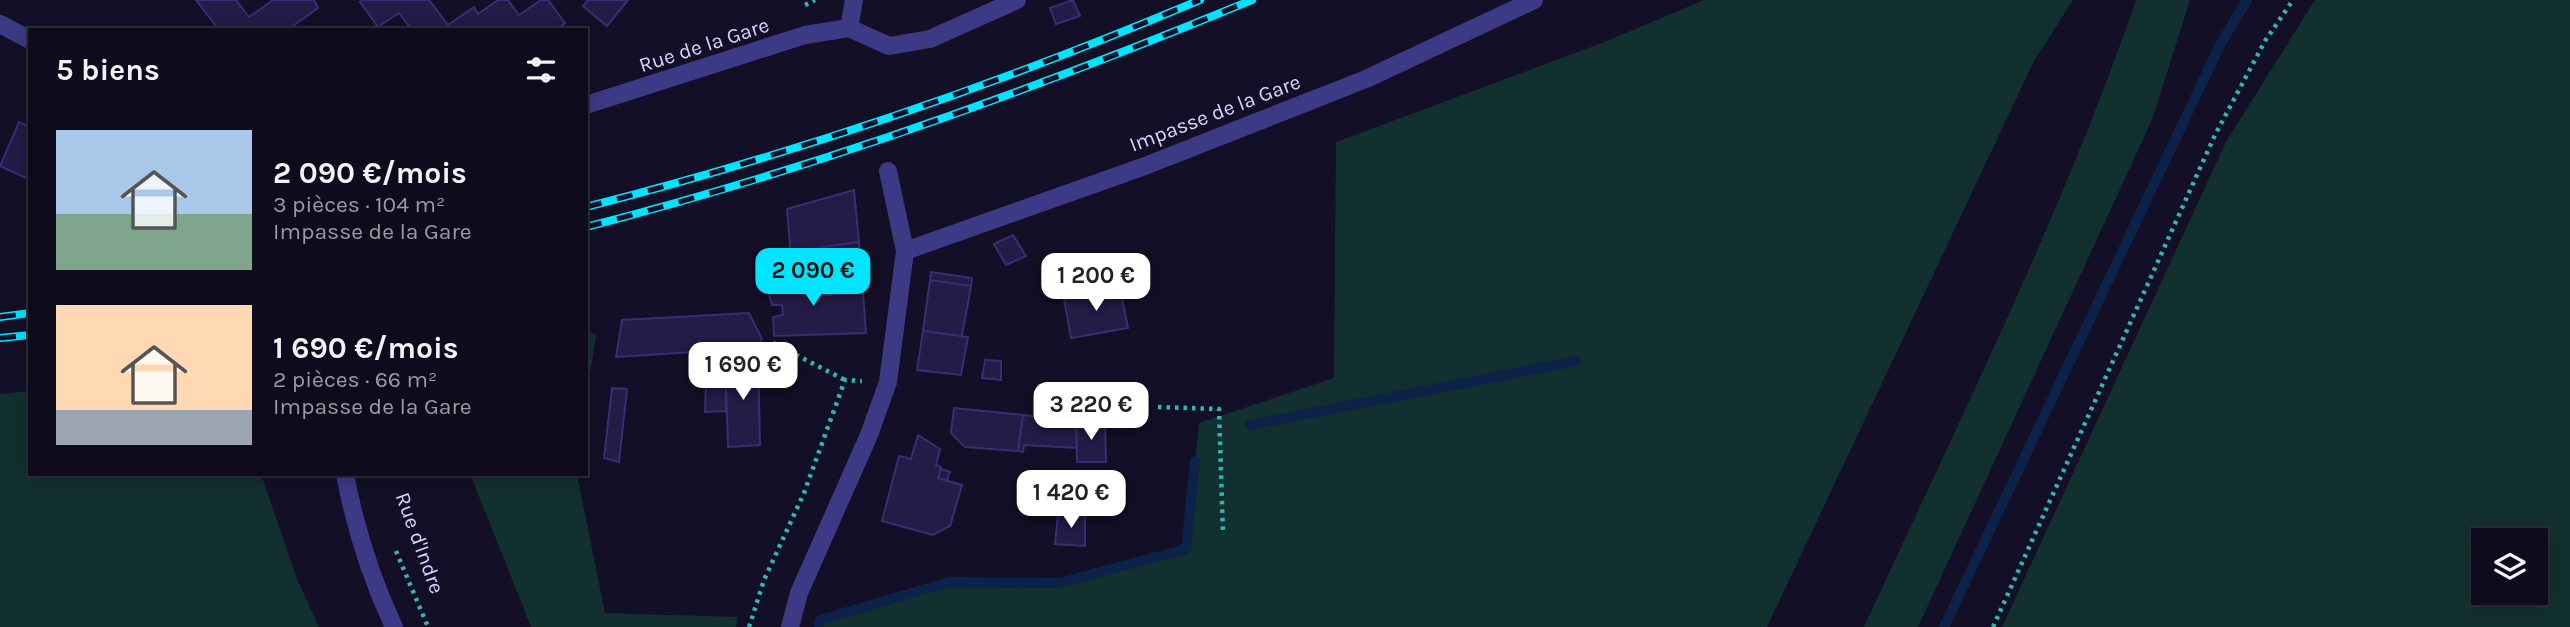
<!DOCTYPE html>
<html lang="fr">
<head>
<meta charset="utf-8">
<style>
  body { margin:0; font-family:Karla,sans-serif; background:#1c1929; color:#f1f3f6; height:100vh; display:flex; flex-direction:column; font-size:26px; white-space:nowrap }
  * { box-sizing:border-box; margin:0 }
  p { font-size:23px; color:#9b9ba3 }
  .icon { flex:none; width:38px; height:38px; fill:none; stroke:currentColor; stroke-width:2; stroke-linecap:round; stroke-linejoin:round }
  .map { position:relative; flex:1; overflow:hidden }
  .drawer { position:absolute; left:28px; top:28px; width:560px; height:448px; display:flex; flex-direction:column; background:#0e0b1c; border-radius:0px; box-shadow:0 4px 18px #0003,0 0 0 2px #2e2b3b }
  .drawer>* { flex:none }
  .tools { position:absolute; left:2471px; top:528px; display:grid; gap:14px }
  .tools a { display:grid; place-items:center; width:77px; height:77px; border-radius:0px; background:#0e0b1c; box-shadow:0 4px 18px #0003,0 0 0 2px #2e2b3b; font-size:35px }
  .price { position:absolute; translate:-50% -60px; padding:0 16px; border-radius:14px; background:#fff; color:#222; font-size:23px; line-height:46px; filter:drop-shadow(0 2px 4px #0008) }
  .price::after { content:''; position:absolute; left:50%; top:42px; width:21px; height:16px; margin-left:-10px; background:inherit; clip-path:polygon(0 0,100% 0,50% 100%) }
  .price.on { background:#00e5ff; color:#111 }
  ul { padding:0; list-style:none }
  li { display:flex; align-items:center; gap:21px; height:175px; padding:0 28px }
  li span { display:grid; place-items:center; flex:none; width:196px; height:140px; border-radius:0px; color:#555 }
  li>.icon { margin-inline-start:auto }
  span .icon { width:84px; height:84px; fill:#fffc; stroke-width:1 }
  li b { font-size:30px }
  h2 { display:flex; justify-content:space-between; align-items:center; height:84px; padding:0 28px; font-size:30px }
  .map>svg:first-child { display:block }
  .green { fill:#12302f; fill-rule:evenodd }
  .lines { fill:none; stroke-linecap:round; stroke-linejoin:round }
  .stream { stroke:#0c2248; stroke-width:10 }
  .building { fill:#241b47; stroke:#3b2d73; stroke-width:2 }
  .path { stroke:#2fb8b0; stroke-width:4.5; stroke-dasharray:3.5 5; stroke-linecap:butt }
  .minor { stroke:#3d3a85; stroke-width:18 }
  .rail-casing { stroke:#00e5ff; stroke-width:8 }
  .rail { stroke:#130f26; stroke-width:5; stroke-dasharray:16; stroke-linecap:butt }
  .labels { text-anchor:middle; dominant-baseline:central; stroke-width:6; stroke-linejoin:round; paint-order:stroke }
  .street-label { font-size:21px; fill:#d9d4ff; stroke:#130f26 }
</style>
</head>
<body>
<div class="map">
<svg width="2570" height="627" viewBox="0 0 2570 627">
  <rect width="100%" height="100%" fill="#130f26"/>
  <path class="green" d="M1704,0H2073L2034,61L1767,627H818L820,620L949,582L1059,583L1186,549L1199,423L1334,378L1336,142L1602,43Z
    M2136,0H2190L2152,120L1918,627H1864C1959,420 2062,215 2136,0Z
    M2315,0H2570V627H2002L2226,142ZM2483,541H2536V593H2483Z
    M586,330L596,335L586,402Z
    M30,391V474H261L297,579L319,627H0V394Z
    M470,474H577L605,613L738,617L736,627H531Z"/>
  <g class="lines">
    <path class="stream" d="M1250,425L1576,361
      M819,627L820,620L949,582L1059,583L1186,549L1195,461
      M1944,627L2220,45L2247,0"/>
  </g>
  <path class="building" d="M196,0H236L249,17L273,0H314L318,8L293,26L296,30H219Z
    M363,0H429L448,25L474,7L478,14L498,0H508L519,15L541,0H548L565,23L557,30H412L399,13L378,27L360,2Z
    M588,0H628L607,26L583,6Z
    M1073,0L1080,16L1056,24L1050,8Z
    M19,122L30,127V180L0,166Z
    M854,190L859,242L802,250L803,268L792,269L787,209Z
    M1013,235L1026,256L1006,265L994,244Z
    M859,242L863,292L828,295L824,266H816L814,274L805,276L802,250Z
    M816,266H824L828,295L810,296L805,276L814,274Z
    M803,268L810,296L863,292L866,333L774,336L773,317L783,315L782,305H772L764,277Z
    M931,272L972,278L971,286L930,280Z
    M930,280L971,286L962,336L923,331Z
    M1120,288L1128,328L1071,338L1064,299Z
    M749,313L762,339L756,348L616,357L622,320Z
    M923,331L968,337L961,375L917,370Z
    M758,357L760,445L728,447L725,360Z
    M985,360L1001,361V380L982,378Z
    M726,382V411L705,412L706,383Z
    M612,388L627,389L619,462L604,458Z
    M954,408L1023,415L1018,451L965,447L951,433Z
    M1023,415L1076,421L1077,448L1024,445L1023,452L1018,451Z
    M1076,421L1105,422L1106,462H1077Z
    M918,435L940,449L936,465L941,467L938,478L962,485L950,526L933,535L882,521L899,456L911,459Z
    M941,469L950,472L947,481L938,478Z
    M1058,514L1085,515V546L1055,544Z"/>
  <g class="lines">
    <path class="path" d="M805,5L815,0
      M773,343L845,380
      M1158,407L1219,409L1223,535
      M396,551L428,627
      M749,627L764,580L804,493L845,380L862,381
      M1993,627L2215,135L2265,41L2293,0"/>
    <path class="minor" d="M0,24L30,40
      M849,28L889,46L930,39L1017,0
      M849,28L854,0
      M586,105L805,35L849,28
      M905,251L1145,166L1366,79L1534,0
      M345,474C355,528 371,578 394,627
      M790,627L799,593L869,435L888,382L905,251L888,171"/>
    <defs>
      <path id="rail" d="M586,207C795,154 1002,83 1200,0
        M586,227C813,169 1036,89 1252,0
        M0,317L30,313
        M0,338L30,335"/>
    </defs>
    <use href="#rail" class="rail-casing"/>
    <use href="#rail" class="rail"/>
  </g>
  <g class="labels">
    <g class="street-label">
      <text transform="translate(704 45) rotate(-18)">Rue de la Gare</text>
      <text transform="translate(1215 113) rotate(-21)">Impasse de la Gare</text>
      <text transform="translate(420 543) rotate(70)">Rue d'Indre</text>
    </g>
  </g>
</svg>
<div class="tools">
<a><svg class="icon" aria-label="layers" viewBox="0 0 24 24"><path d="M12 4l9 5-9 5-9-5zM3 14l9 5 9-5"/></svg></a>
</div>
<b class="price on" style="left:813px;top:308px">2 090 €</b>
<b class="price" style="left:1096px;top:313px">1 200 €</b>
<b class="price" style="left:743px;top:402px">1 690 €</b>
<b class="price" style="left:1091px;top:442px">3 220 €</b>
<b class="price" style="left:1071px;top:530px">1 420 €</b>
<section class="drawer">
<h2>5 biens<svg class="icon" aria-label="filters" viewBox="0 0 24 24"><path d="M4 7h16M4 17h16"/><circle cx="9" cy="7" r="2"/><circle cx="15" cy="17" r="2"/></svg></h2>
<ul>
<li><span style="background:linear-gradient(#a9c7e8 60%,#7fa58c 0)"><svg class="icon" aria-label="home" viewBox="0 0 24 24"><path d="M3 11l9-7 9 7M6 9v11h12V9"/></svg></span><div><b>2 090 €/mois</b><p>3 pièces · 104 m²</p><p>Impasse de la Gare</p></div></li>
<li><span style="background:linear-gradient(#ffd9b3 75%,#9aa5b1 0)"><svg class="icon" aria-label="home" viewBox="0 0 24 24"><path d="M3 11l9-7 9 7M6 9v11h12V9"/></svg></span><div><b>1 690 €/mois</b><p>2 pièces · 66 m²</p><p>Impasse de la Gare</p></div></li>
</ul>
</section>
</div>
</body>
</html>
